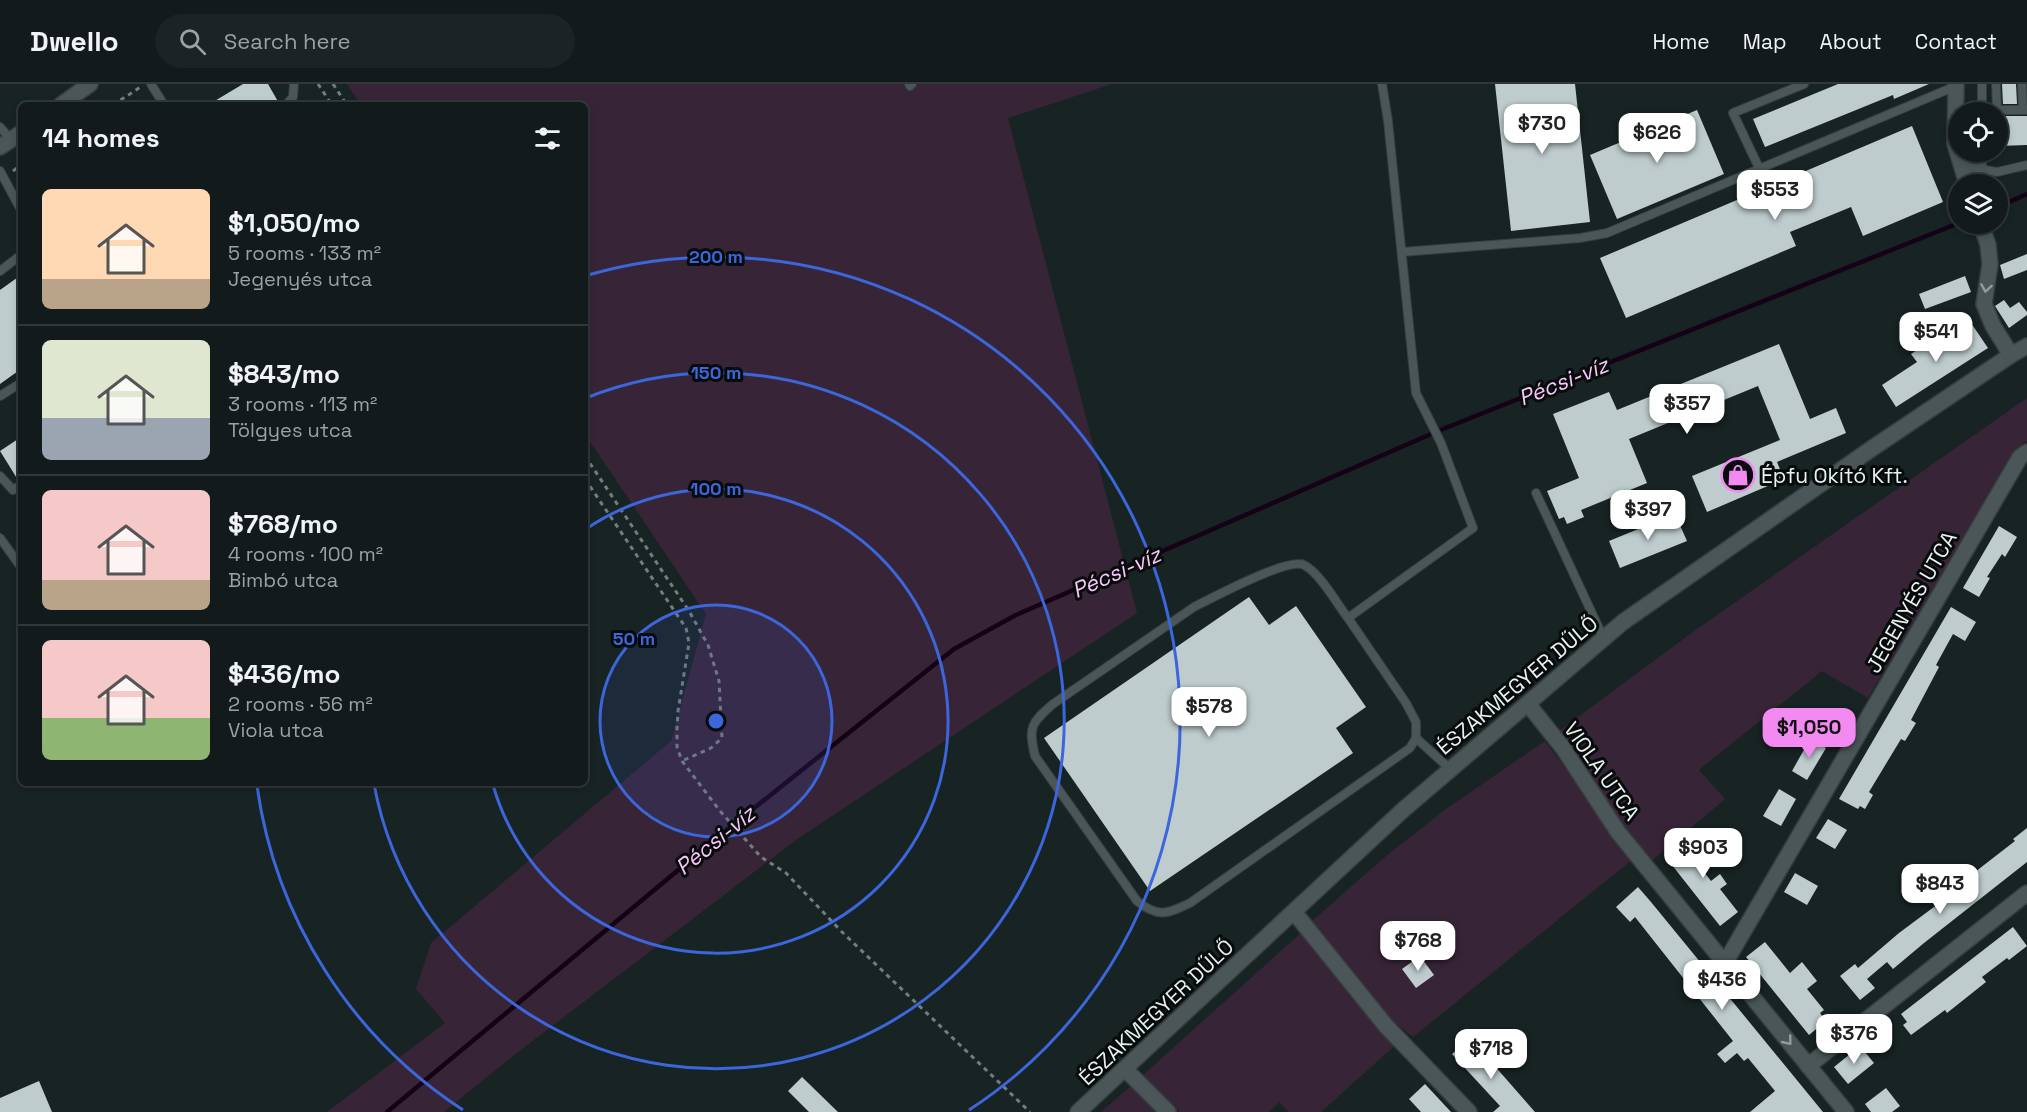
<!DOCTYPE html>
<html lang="en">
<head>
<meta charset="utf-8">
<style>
  body { margin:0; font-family:"Space Grotesk",sans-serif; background:#1b2324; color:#f1f3f6; height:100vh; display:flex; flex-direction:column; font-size:22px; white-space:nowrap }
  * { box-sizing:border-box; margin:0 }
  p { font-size:20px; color:#9ca1a3 }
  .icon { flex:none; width:33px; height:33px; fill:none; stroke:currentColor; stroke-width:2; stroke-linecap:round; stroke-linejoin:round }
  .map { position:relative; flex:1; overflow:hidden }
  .drawer { position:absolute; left:18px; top:18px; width:570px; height:684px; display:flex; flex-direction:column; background:#121a1b; border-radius:9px; box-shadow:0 3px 9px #0003,0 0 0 2px #31383a }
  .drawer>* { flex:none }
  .buttons { position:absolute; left:1948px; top:18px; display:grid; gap:12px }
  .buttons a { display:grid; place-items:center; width:60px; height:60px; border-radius:50%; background:#121a1b; box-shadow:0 3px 9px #0003,0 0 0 2px #31383a; font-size:30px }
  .price { position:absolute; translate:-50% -51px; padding:0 14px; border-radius:12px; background:#fff; color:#222; font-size:20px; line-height:39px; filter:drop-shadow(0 2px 3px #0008) }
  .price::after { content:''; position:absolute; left:50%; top:36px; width:18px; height:14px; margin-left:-9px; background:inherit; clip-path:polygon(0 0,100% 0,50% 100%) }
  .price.active { background:#f38af2; color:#111 }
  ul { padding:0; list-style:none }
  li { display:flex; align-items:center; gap:18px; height:150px; padding:0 24px }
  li+li { border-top:2px solid #31383a }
  li span { display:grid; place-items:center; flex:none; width:168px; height:120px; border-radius:9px; color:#555 }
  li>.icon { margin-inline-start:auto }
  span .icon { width:72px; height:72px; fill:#fffc; stroke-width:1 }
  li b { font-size:26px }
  h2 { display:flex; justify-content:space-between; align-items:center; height:72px; padding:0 24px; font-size:26px }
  header { display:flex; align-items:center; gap:36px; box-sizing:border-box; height:84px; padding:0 30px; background:#121a1b; border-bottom:2px solid #31383a }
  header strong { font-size:28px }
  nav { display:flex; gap:33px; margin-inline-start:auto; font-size:21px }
  .search { width:420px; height:54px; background:#1b2324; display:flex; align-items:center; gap:15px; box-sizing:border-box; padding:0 21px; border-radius:33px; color:#9ca1a3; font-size:22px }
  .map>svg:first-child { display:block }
  .green { fill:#372537 }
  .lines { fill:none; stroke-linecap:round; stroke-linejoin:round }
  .stream { stroke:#160217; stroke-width:4.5 }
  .building { fill:#becccd }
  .service-casing { stroke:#373e3f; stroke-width:10 }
  .minor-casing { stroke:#373e3f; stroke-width:18 }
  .path { stroke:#747d7d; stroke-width:3; stroke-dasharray:4.5 4.5; stroke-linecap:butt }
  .service { stroke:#4a5657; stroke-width:8 }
  .minor { stroke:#4a5657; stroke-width:15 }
  .oneway { stroke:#929c9c }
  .ring { fill:none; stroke:#3c66dc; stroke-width:3 }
  .labels { text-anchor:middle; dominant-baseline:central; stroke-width:6; stroke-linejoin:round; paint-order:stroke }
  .poi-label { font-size:21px; fill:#eaf1f1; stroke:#070b0b; text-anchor:start }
  .street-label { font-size:21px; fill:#eaf1f1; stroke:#070b0b }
  .water-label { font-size:22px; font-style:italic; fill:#fbc7f9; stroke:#070b0b }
  .centre { fill:#3c66dc; stroke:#070b0b; stroke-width:3 }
  .ring-label { font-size:18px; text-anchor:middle; font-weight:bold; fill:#3c66dc; stroke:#070b0b; stroke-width:6; stroke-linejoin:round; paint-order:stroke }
</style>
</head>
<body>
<header>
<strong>Dwello</strong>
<div class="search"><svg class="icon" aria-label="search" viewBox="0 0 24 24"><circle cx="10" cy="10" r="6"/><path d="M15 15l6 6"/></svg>Search here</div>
<nav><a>Home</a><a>Map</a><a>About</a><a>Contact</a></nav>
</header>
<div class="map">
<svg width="2027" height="1028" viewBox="0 0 2027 1028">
  <rect width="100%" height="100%" fill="#182324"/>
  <path class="green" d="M347,0H1112L1008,34L1137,529L796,756L509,975L444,1028H327L445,939L416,905L431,859L671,657L706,530L585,350V21H361Z
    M2027,314V358H2024L2006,381L1868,614L1822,587L1699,686L1725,715L1649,779L1608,722L1559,647L1697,545Z
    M1545,657L1633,775L1413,953L1389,934L1312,837L1386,772L1446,725Z
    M1303,847L1400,957L1321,1028H1289L1279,1018L1269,1028H1179L1143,991Z
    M1132,1001L1158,1028H1101Z"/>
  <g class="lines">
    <path class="stream" d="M1998,123L2027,110
      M387,1028L724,748L954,565L1016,531L1438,347L1959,139"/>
  </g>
  <path class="building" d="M243,0H268L280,21H208Z
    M1495,0H1575L1590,138L1511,147Z
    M1838,0H1929L1894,15L1893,11L1765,63L1753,35Z
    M2002,0H2016L2017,20H2003Z
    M1697,26L1724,90L1617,135L1590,71Z
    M1998,32H2027V61L1998,62Z
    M1912,42L1943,118L1863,152L1851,123L1790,148L1796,162L1626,234L1600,174Z
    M2027,170V186L2004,195L2000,181Z
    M21,191V285L0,300V206Z
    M1965,192L1971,208L1925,225L1919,210Z
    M2004,216L2010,224L2019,218L2027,228V231L2009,244L1995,222Z
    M1969,236L1988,264L1896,323L1882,301L1917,278L1911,270L1929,258L1931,262Z
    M1779,260L1810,335L1836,324L1846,349L1777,378L1784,395L1707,428L1692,392L1780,356L1758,302L1629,355L1647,399L1581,426L1584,433L1567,440L1564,433L1559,435L1547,407L1579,394L1553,330L1609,308L1617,326Z
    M21,353V395L18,396L0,367Z
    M1675,430L1687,457L1620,484L1609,457Z
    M1999,442L2017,453L2005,473L2002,470L1987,493L1990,494L1979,513L1963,504Z
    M1249,513L1269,541L1296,522L1366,623L1336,644L1353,669L1150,807L1044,654Z
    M1951,523L1976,538L1965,557L1953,550L1936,581L1939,583L1911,636L1916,639L1905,657L1901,655L1869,708L1873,711L1865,725L1860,722L1858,725L1839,715Z
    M1810,655L1826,664L1807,696L1792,687Z
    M1779,705L1796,715L1781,742L1763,732Z
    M1828,735L1847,746L1835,765L1816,754Z
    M2027,744V778L1924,859L1893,885L1887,878L1867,895L1875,904L1860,916L1840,892L1855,880L1858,884L1899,849L1946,814L1944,812L2015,757L2013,755Z
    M1703,748L1716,764L1697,779L1711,797L1720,790L1727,800L1720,805L1738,828L1720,842L1668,776Z
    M1795,789L1818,802L1807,821L1784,808Z
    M1638,803L1651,818L1823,1028H1750L1775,1007L1748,974L1744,977L1737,969L1725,979L1717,970L1733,957L1635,833L1630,838L1616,823Z
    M2013,843L2027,862L2009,876L2007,874L1982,893L1986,898L1947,929L1945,926L1911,951L1903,941L1907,938L1901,930Z
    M1765,858L1790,889L1802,878L1817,897L1807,905L1824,926L1820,929L1826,937L1809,951L1746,873Z
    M1420,872L1434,891L1416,904L1402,885Z
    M1468,956L1491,982L1493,980L1535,1028H1493L1500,1022L1452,970Z
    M1860,962L1874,979L1848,1000L1834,983Z
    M802,993L838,1028H809L788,1007Z
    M39,997L52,1028H0V1014Z
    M1425,1000L1451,1028H1421L1409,1015Z
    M1886,1004L1900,1022L1892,1028H1871L1865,1020Z"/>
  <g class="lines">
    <defs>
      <path id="service" d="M151,0L164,21
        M909,0L910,2L912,0
        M1996,0L1997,26H2027
        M2022,0L2023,26
        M286,21L293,13L294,0
        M1982,28V0
        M0,43L11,56
        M1962,82L1997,88L2027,81
        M1982,85V68
        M1760,86L1733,29L1804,0
        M0,87L21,126
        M1402,168L1580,154L1607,149L1956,2
        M0,187L21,171
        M0,312L21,299
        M0,392L13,406L21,401
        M1536,409L1604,555
        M0,454L21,483
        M1348,534L1406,619L1416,638V654L1410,664L1190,819C1167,830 1158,834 1137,817L1035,672C1028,643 1031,639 1053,620L1194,523C1212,514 1288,473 1304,481C1320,489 1337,520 1348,534L1473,444L1441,359L1416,309L1388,37L1382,0
        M1416,654L1450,685"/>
      <path id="minor" d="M1956,0L1955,60L1967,100
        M61,21L90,0
        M0,63L21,49
        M1981,140L1988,161L1990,180L1984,220L1993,242L2011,271
        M1528,620L1563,664L1618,748L1846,1028
        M1294,828L1386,942L1469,1028
        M1725,879L2020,373L2027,368
        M1808,982L2027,809
        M1125,985L1168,1028
        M1078,1028L1403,726L1623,538L1874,363L2011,271L2027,262"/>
    </defs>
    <use href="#service" class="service-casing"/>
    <use href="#minor" class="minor-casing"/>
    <path class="path" d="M318,0L332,21
      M333,0L347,21
      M113,21L142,2
      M13,87L21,81
      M585,372L689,527L708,561L719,597L722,654L711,664L682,677
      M585,395L686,544L689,559L678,627L677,644V663L682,677L720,727L761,773L786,789L841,847L1030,1028"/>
    <use href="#service" class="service"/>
    <use href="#minor" class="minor"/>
  </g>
  <defs><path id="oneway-chevron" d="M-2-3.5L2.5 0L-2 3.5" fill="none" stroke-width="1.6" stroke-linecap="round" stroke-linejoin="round" transform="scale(1.5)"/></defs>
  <g class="oneway">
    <use href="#oneway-chevron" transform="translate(1986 204) rotate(99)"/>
    <use href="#oneway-chevron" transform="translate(1788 957) rotate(51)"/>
  </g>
  <circle cx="716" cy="637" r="116" fill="#3c66dc" fill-opacity=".12"/>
  <g class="ring">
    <circle cx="716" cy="637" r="116"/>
    <path d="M586 445A232 232 0 1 1 493 701"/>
    <path d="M586 314A348 348 0 1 1 374 700"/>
    <path d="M463 1026A464 464 0 0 1 257 702M588 191A464 464 0 0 1 969 1026"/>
  </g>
  <defs>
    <symbol id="shop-ring" viewBox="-11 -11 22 22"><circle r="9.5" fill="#070b0b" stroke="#f38af2" stroke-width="1.5"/><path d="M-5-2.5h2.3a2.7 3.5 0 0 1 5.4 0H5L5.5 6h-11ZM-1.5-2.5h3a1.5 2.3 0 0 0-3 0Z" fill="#f38af2"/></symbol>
  </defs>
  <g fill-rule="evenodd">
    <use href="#shop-ring" x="1719" y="372" width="38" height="38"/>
  </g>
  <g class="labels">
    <g class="poi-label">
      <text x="1761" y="391">Épfu Okító Kft.</text>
    </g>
    <g class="street-label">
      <text transform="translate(1911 518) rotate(-60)">JEGENYÉS UTCA</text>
      <text transform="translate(1517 601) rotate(-40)">ÉSZAKMEGYER DŰLŐ</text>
      <text transform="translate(1602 687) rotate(55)">VIOLA UTCA</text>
      <text transform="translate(1156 928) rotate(-43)">ÉSZAKMEGYER DŰLŐ</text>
    </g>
    <g class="water-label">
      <text transform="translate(1563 297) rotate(-22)">Pécsi-víz</text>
      <text transform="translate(1116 488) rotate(-24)">Pécsi-víz</text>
      <text transform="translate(715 756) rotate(-39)">Pécsi-víz</text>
    </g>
  </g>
  <circle cx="716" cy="637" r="9" class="centre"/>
  <g class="ring-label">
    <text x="716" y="179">200 m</text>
    <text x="716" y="295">150 m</text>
    <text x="716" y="411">100 m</text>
    <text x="634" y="561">50 m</text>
  </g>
</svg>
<div class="buttons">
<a><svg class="icon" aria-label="locate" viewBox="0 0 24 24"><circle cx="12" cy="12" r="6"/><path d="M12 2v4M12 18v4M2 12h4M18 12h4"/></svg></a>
<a><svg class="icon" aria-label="layers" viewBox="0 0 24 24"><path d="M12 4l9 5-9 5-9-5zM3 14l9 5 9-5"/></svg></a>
</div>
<b class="price" style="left:1542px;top:71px">$730</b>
<b class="price" style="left:1657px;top:80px">$626</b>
<b class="price" style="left:1775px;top:137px">$553</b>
<b class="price" style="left:1936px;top:279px">$541</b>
<b class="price" style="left:1687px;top:351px">$357</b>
<b class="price" style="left:1648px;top:457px">$397</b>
<b class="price" style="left:1209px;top:654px">$578</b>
<b class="price active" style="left:1809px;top:675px">$1,050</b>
<b class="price" style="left:1703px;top:795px">$903</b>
<b class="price" style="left:1940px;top:831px">$843</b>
<b class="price" style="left:1418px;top:888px">$768</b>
<b class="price" style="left:1722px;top:927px">$436</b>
<b class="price" style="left:1854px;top:981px">$376</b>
<b class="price" style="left:1491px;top:996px">$718</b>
<section class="drawer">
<h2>14 homes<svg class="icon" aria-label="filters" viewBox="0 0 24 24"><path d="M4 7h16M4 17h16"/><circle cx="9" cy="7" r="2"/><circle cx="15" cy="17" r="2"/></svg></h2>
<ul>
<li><span style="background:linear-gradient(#ffd9b3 75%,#b9a48a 0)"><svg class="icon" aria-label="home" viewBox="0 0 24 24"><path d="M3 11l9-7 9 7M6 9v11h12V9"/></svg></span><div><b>$1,050/mo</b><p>5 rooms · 133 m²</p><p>Jegenyés utca</p></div></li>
<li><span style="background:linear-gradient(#dfe7d0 65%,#9aa5b1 0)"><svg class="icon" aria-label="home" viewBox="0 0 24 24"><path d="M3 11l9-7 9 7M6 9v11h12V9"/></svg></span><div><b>$843/mo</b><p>3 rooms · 113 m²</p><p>Tölgyes utca</p></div></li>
<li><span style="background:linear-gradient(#f6c9c9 75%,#b9a48a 0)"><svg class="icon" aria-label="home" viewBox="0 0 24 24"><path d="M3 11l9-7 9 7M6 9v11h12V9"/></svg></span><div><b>$768/mo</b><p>4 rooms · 100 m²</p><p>Bimbó utca</p></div></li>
<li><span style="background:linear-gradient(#f6c9c9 65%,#8fb573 0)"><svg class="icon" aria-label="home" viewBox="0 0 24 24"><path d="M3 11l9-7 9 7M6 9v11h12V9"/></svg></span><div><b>$436/mo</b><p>2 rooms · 56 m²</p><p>Viola utca</p></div></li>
</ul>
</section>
</div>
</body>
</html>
